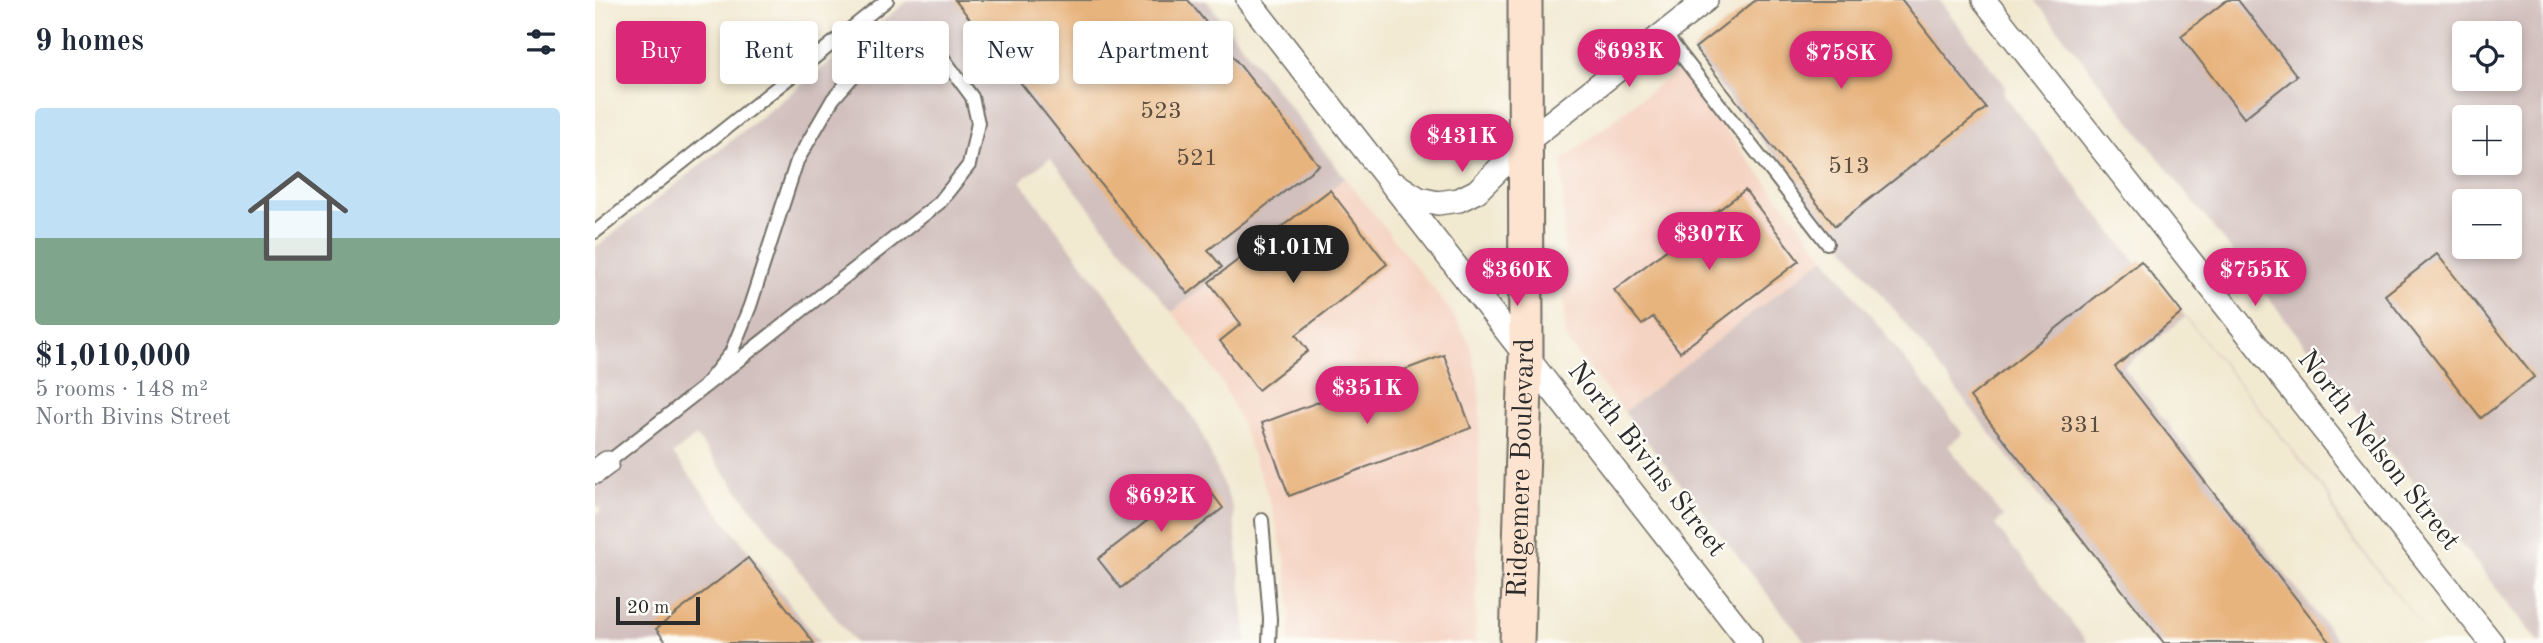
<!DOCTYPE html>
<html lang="en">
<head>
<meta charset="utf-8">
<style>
  body { margin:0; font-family:"Old Standard TT",serif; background:#f6f6f7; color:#1f2937; height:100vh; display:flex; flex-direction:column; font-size:26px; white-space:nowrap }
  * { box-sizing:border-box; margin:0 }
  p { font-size:23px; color:#747a83 }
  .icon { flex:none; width:38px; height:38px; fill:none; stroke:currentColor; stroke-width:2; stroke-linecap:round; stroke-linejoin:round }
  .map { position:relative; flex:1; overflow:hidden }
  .details { display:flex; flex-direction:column; background:#fff; width:595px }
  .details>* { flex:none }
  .banner { position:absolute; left:21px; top:21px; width:665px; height:63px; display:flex; gap:14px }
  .buttons { position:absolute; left:1857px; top:21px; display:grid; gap:14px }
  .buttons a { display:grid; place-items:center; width:70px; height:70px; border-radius:7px; background:#fff; box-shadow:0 4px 10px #0003; font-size:35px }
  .scale { position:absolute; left:21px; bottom:18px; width:84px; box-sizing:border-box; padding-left:7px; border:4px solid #2b2b2b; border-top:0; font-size:19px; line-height:24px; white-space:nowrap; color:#2b2b2b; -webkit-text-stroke:5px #fdfcf7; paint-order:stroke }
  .price { position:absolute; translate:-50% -60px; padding:0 16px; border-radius:24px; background:#db2777; color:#fff; font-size:23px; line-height:46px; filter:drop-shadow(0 2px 4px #0008) }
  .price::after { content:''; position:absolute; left:50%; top:42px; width:21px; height:16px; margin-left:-10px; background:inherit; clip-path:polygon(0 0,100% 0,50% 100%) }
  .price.on { background:#222; color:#fff }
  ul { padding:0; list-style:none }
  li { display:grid; align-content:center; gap:14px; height:371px; padding:0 35px }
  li+li { border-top:2px solid #e0e1e3 }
  li span { display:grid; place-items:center; height:217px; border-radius:7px; color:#555 }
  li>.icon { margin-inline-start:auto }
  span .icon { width:126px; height:126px; fill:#fffc; stroke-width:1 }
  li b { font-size:30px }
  h2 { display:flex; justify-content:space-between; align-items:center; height:84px; padding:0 35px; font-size:30px }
  .chip { padding:0 24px; border-radius:7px; background:#fff; box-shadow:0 4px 10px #0003; font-size:24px; line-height:63px }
  .chip.on { background:#db2777; color:#fff }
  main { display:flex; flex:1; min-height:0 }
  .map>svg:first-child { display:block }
  .built { fill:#f5d3c2 }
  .industrial { fill:#d1c0bd; fill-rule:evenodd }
  .building { fill:#e8b47e }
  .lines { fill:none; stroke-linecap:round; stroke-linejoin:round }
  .service-casing { stroke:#716e65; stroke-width:16 }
  .minor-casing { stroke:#716e65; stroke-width:26 }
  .secondary-casing { stroke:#716e65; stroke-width:37 }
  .service { stroke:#fff; stroke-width:12 }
  .minor { stroke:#fff; stroke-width:23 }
  .secondary { stroke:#fde4d0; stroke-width:33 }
  .labels { text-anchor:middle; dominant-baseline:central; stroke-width:5; stroke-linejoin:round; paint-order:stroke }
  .number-label { font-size:24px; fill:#5a4d40 }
  .street-label { font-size:28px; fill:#2b2b2b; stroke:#fdfcf7 }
</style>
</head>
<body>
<main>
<section class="details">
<h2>9 homes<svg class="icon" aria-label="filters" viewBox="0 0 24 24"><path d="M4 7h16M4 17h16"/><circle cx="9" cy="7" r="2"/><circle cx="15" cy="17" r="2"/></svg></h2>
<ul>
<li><span style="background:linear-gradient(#bfe0f5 60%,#7fa58c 0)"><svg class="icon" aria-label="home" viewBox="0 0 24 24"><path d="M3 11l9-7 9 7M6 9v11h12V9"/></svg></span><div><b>$1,010,000</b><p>5 rooms · 148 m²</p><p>North Bivins Street</p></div></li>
</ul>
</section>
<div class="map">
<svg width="1948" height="643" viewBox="0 0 1948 643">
  <rect width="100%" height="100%" fill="#fdfcf7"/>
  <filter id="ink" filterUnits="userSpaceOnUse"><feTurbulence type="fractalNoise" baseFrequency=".0143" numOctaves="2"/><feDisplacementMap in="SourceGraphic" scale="14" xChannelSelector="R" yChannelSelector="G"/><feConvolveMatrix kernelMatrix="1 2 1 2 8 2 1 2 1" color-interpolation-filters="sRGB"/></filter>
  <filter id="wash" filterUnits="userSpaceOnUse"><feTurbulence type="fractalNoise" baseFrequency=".00686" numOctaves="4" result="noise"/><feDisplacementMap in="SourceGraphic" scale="28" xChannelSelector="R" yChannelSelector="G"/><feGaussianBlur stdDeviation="1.57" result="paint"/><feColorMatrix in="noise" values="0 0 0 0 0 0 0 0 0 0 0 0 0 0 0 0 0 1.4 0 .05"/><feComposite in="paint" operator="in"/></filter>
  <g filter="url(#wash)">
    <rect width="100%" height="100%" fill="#f2e9d1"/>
    <path class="built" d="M1083,69L1230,257L1029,412L970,338L968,160Z
      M750,178L855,310L874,342L883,377L885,410L880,643H695L696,613L690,558L673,495L644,418L627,383L599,340L577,312Z"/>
    <path class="industrial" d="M314,0H611L750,178L577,312L455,158L425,181L563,363L604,427L638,508L652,643H260L101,436L78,454L225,643H0V516L6,510L0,503V248Z
      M1161,0H1344L1410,85L1409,96L1542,264L1546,261L1735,496L1745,521L1841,643L1743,522L1733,496L1590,317L1528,367L1744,643H1559L1097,51Z
      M1440,0H1948V643H1944ZM1869,33H1914V79H1869ZM1869,117H1914V163H1869ZM1869,201H1914V247H1869Z
      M1230,257L1368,434L1353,446L1408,517L1400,525L1493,643H1211L1029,412Z"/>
    <g id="blocks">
      <path class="building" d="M360,0H593L724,165L613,250L627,267L593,294Z
        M1161,0H1307L1391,108L1240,226L1100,48Z
        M1632,0H1643L1702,76L1649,118L1586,36Z
        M735,190L792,264L701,335L713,351L663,390L625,341L646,324L614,282Z
        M1150,190L1204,261L1085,352L1058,317L1047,325L1019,290Z
        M1842,254L1939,377L1886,418L1790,295Z
        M1546,261L1587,313L1520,367L1736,643H1569L1375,397Z
        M849,355L876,428L694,496L667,423Z
        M606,479L628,508L526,588L503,559Z
        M153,558L219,643H72L61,629Z"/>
    </g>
  </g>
  <g filter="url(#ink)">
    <use href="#blocks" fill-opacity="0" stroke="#716e65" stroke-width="2"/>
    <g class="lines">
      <defs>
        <path id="service" d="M1069,33L1232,243
          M0,232L292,0
          M12,463L344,203L374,165L383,123L377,97L342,50L321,41L295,45L266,67L238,99L202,161L155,306L136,353L108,388
          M667,520L675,619L674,643"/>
        <path id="minor" d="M653,0L1155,643
          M1389,0L1897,643
          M802,185L824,199L843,203L864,200L882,191L930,143L1111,0
          M0,472L12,463"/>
        <g id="secondary">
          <path id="s1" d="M922,643L931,354L930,0"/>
        </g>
      </defs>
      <use href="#service" class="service-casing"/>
      <use href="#minor" class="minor-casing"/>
      <use href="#secondary" class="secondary-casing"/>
      <use href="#service" class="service"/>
      <use href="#minor" class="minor"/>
      <use href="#secondary" class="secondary"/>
    </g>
  </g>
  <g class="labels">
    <g class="number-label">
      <text x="566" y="112">523</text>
      <text x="602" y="159">521</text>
      <text x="1254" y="167">513</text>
      <text x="1486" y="426">331</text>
    </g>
    <g class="street-label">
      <text transform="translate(1783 451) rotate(52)">North Nelson Street</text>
      <text transform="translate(1051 460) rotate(52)">North Bivins Street</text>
      <text stroke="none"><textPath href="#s1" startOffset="175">Ridgemere Boulevard</textPath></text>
    </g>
  </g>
</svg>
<div class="buttons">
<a><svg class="icon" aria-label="locate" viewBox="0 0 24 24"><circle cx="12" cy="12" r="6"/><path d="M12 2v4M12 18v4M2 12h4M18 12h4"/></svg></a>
<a>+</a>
<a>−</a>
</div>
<div class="scale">20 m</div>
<b class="price" style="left:1034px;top:89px">$693K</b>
<b class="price" style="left:1246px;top:91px">$758K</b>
<b class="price" style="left:867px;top:174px">$431K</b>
<b class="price" style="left:1114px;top:272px">$307K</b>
<b class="price on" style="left:698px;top:285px">$1.01M</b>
<b class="price" style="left:922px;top:308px">$360K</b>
<b class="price" style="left:1660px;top:308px">$755K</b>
<b class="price" style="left:772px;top:426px">$351K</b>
<b class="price" style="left:566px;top:534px">$692K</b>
<div class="banner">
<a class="chip on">Buy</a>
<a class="chip">Rent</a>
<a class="chip">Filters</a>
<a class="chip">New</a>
<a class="chip">Apartment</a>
</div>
</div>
</main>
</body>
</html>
